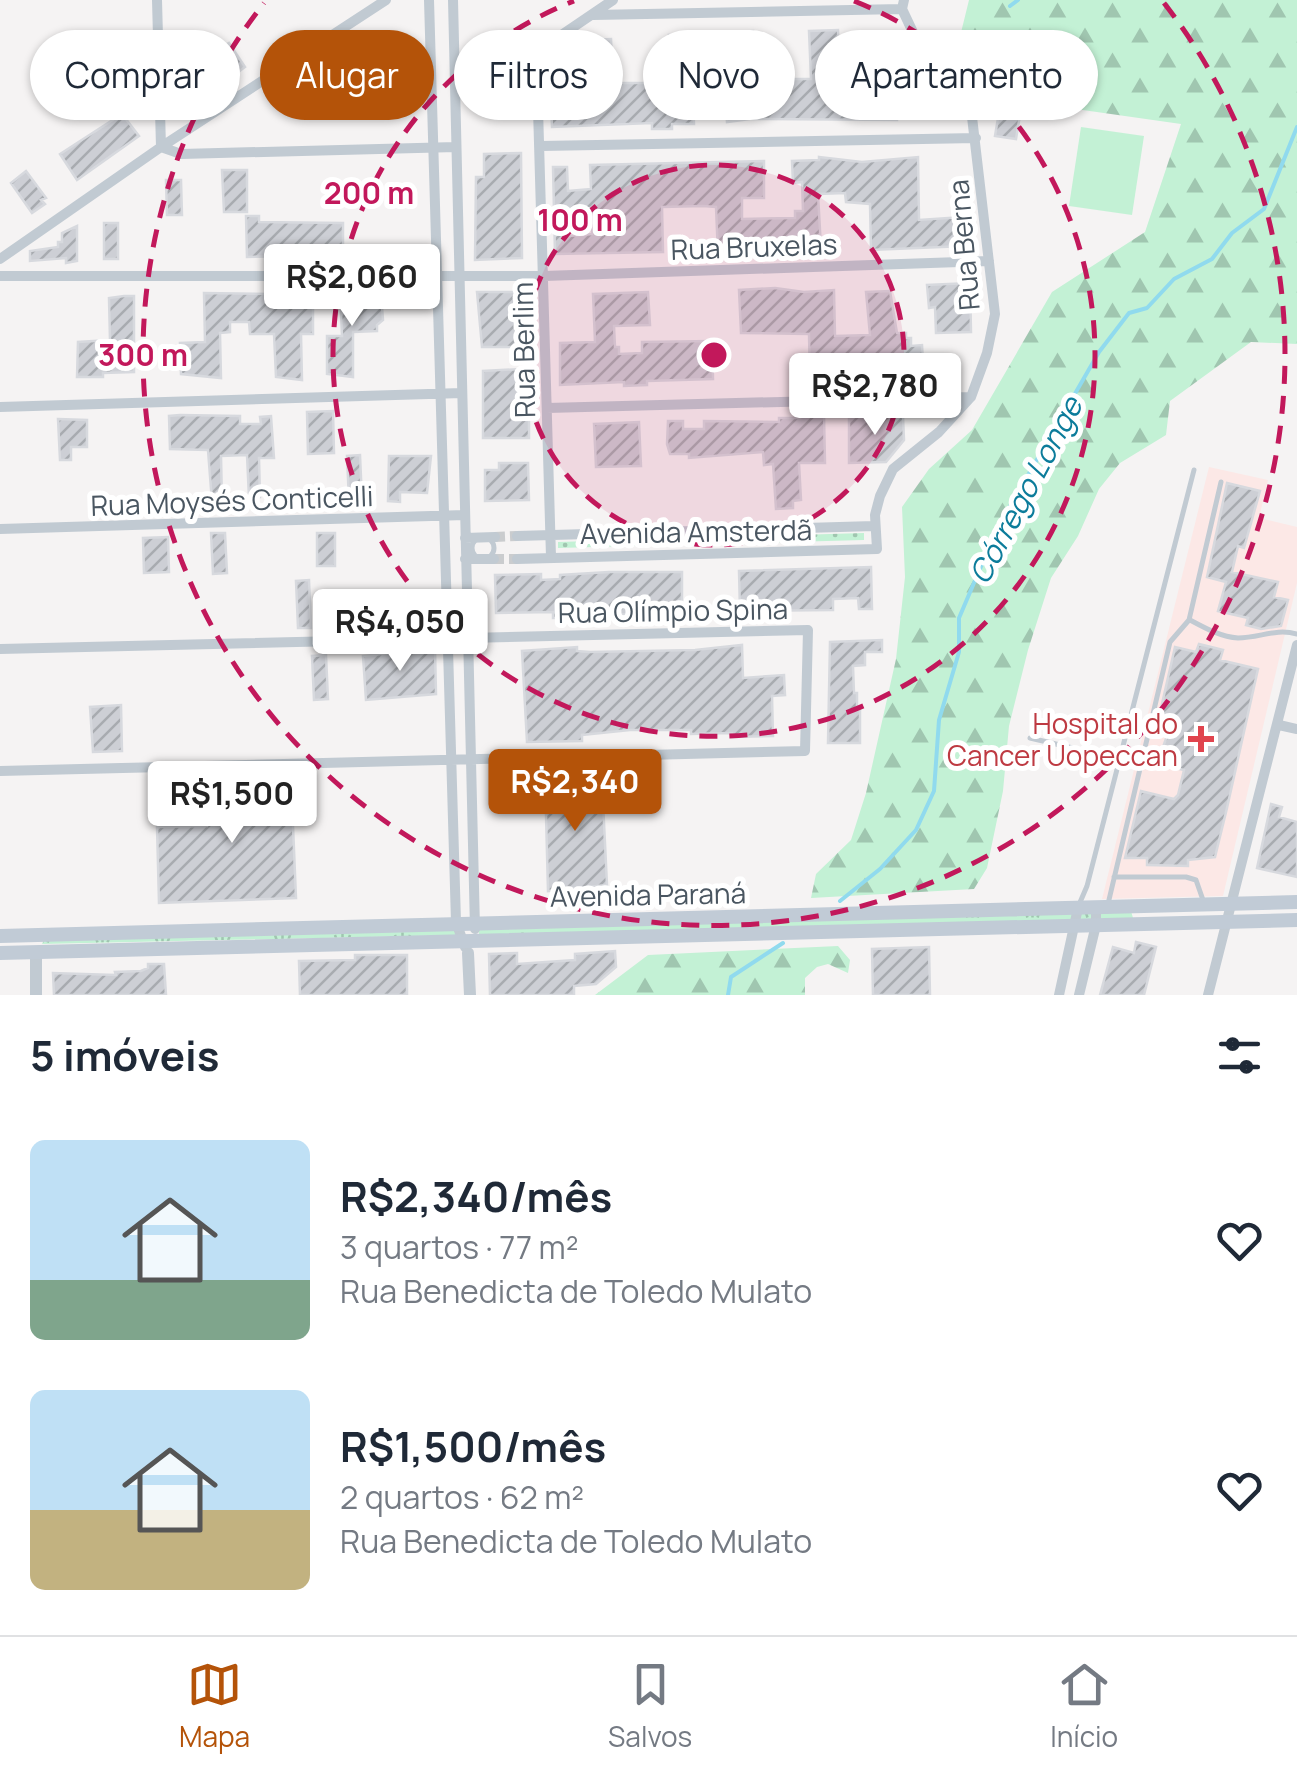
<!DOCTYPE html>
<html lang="pt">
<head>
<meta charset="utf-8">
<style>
  body { margin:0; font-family:Manrope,sans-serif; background:#f2f2f3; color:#1f2937; height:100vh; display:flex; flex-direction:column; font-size:38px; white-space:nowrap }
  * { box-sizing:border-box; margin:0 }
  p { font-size:32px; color:#747a83 }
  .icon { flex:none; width:55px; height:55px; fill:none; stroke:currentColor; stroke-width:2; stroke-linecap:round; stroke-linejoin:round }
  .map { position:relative; height:995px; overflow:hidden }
  .drawer { display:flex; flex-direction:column; background:#fff; flex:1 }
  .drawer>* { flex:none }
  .guide { position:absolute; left:30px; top:30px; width:1238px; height:90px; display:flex; gap:20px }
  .price { position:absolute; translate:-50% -85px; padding:0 22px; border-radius:10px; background:#fff; color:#222; font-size:32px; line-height:65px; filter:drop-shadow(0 2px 5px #0008) }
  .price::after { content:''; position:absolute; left:50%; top:60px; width:30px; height:22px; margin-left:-15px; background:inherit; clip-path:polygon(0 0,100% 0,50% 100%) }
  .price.active { background:#b45309; color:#fff }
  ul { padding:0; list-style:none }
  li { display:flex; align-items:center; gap:30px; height:250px; padding:0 30px }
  li span { display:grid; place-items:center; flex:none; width:280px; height:200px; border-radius:15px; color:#555 }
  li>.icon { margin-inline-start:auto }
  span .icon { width:120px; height:120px; fill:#fffc; stroke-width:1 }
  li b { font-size:42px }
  h2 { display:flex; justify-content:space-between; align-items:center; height:120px; padding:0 30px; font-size:42px }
  .chip { padding:0 35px; border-radius:45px; background:#fff; box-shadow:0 2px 8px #0004; font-size:35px; line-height:90px }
  .chip.active { background:#b45309; color:#fff }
  .tab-bar { display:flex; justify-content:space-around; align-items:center; height:140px; border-top:2px solid #e0e1e3; background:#fff; font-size:28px; color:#747a83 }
  .tab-bar a { display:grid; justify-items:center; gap:5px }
  .tab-bar .active { color:#b45309 }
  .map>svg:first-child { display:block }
  .medical { fill:#fce8e6 }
  .grass { fill:url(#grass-dots) }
  .forest { fill:url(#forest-firs) }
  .park { fill:url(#park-tufts) }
  .pitch { fill:#c3f1d5 }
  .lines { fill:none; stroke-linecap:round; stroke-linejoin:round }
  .stream { stroke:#90daee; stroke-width:4 }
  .building { fill:url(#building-hatch); stroke:#d7d9de; stroke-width:2.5; fill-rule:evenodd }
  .minor-tunnel { stroke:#caccce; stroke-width:10; stroke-dasharray:10 5; stroke-linecap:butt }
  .service { stroke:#c1cad2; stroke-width:5 }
  .minor { stroke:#c1cad2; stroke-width:10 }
  .tertiary { stroke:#c1cad2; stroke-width:12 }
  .secondary { stroke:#c1cbd6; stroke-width:14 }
  .ring { fill:none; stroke:#c2185b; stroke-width:5; stroke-dasharray:18 12 }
  .health-dot { fill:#e0444e; stroke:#fff; stroke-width:4 }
  .labels { text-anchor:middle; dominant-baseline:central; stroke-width:10; stroke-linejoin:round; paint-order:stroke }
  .street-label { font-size:28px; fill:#4a5661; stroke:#fff }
  .health-label { font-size:28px; fill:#be3a42; stroke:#fff; text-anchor:end }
  .water-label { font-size:30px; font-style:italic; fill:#0c7c9b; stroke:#fff }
  .centre { fill:#c2185b; stroke:#fff; stroke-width:5 }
  .ring-label { font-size:30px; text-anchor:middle; font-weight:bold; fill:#c2185b; stroke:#fff; stroke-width:10; stroke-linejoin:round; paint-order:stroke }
</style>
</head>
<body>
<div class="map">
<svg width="1297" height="995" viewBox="0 0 1297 995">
  <defs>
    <pattern id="grass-dots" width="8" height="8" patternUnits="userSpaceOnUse" patternTransform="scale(2.5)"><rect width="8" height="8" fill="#c3f1d5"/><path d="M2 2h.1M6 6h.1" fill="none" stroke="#a0c6b0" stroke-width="1.8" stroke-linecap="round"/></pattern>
    <pattern id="forest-firs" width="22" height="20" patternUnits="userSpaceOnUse" patternTransform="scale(2.5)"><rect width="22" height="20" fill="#c3f1d5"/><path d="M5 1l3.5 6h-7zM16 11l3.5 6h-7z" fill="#a0c6b0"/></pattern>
    <pattern id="park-tufts" width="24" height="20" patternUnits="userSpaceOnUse" patternTransform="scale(2.5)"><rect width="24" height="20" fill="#c3f1d5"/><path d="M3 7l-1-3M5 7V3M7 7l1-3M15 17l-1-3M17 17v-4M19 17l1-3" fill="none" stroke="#a0c6b0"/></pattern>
    <pattern id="building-hatch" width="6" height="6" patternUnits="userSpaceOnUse" patternTransform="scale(2.5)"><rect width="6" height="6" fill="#cdcfd5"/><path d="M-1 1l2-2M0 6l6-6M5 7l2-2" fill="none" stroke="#a8abb0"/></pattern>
  </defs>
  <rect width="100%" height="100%" fill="#f5f3f3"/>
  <path class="medical" d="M1209,467L1268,480L1259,518L1297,527V583L1223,896L1102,899Z"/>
  <path class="grass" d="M864,533V540L558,548V542Z"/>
  <path class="forest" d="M969,0H1297V344L1251,342L1170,401L1166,435L1120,463L1099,489L1078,536L1051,578L1028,650L1009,726L1003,791L987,868L974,889L811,898L816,874L851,840L866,793L896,659L905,577L902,507L929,469L972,430L1052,292L1145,232L1181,124L977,95L954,61Z
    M838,946L850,960L848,973L828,964L817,967L805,978V995H595L648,955Z"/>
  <path class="park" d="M1131,911L1133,918L479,936V930Z
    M456,929L458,935L42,944L44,940Z"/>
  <path class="pitch" d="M1081,127L1144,136L1132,215L1069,206Z"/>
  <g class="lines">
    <path class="stream" d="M1010,6L1018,0
      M840,901L880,869L916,830L934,791L939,720L959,652V618L997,529L1099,352L1129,313L1147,308L1174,279L1212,259L1232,233L1264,209L1297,127
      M728,995L731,977L783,943"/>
  </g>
  <path class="building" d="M838,30L840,87L896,82L897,120L750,119L727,122L724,73H700V67L678,68V54H670L669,35L753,31L754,79H811L809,31Z
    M611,39L612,61L592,62V78L558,79L557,63H564V56H571L570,48L584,45V40Z
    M229,43L245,67L233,76L231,73L219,79L196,94L200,101L184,113L170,94L198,74L192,65Z
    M517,56L518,101L473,104L471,83H476L474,60Z
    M562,83L563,105L594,103V83H671V91L693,90L694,124H672V129H652V123L552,127L550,84Z
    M999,112L1020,115L1016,139L995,136Z
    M122,114L139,136L77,180L60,154Z
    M521,153L522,258L475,260L476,177H484V154Z
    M819,157L862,162L918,157L919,220L962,217L964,246L871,250L870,204L846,202L845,193L818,194L821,248L718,254L716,207L703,206L662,207L663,252L555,254L553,167H567L568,191L591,189L590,165L764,161V198H742V219L795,218V211H803L802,182L793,183L792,161L819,160ZM592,208V234L569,236L567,209Z
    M222,170H247V212H224Z
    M26,171L46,198L41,200L45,204L32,213L11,183Z
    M166,180H181L182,215H167Z
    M246,216H259V222L343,223V258L297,260L292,256L247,257Z
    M104,223H118V259H104Z
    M77,226V261L66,263V258L30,261V251L58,247V242H62V233Z
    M970,283L971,332L936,333L935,307L929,308L927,285Z
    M775,288L804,292L834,290L835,336L870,335L866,292L890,291L897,333H906V338H911V346L922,345L924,377L810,380L809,334L741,333L739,290Z
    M313,289V334H301L302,380L276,377L274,334H250L249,322H230V332L220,333L221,378L181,374L180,343L205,342L204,293L273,294Z
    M340,289H354V295L381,293L383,320L377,325V331L353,332V377L327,374V336H342Z
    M477,292H526L525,347H482Z
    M648,292L650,325L614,326L615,347H619V354L642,353V342L712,341L713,379L647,381V385L624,386V382L560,385V343L595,342L593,294Z
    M124,296H134V372L103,373V377H77L78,342L110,340L109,298Z
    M522,369L524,402H529V438H483V371Z
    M333,411L334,453L308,454L307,412Z
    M824,414L825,463H799L801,500L793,501V508L776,509L773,464L764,465L763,452L689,458V454H670L667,444L668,421H683V429H704V421L779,422V418H800V415Z
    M180,415L240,416V424H261L260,417L271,416L274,458H259L260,497L249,498L247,455L221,456L222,501L212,502L208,450L170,449L169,416Z
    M903,416L904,440L886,462L849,463V417Z
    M58,419L87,420V447H71V460H60Z
    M639,422L641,466L596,467L594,424Z
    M360,455L362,500L349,501L347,456Z
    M389,456H431L427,493L400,492V502L388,501Z
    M499,463H528L529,500L485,501V470H499Z
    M1227,483L1260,491L1244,548L1238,546L1232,572L1278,582L1274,597L1288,600L1281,626L1261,629L1246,625L1248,618L1218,611L1226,582L1207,577Z
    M211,533H225L227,573L213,574Z
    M317,533H335V566H317Z
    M168,537L169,572L144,573L143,538Z
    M871,567L872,609H859L858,598L833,599V610L740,611L739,571Z
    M609,572H682V606H658V614L566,615V618H553V612L496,613L495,575L541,574V580L560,579V575Z
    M309,580L311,628H298L296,581Z
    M882,640V652H865V665L853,666L854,693H857V708H860V743H828L830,642Z
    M1199,644L1223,650L1220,660L1258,669L1227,808L1215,857L1188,860V866L1147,865V858H1125L1141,791L1174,799L1178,795L1184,770L1157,764L1168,733L1156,730L1175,647L1196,652Z
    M742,645L743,678L784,675L785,695L772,696L773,736L732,737V733L691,734V730H630L582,735V741L527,742L522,651L577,647V651L590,652L695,650Z
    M435,648L436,694L366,700L363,656Z
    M326,655L328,699L314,700L312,656Z
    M121,705L122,751L93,752L90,707Z
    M291,777L296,898L159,903L157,827L207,826L205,780Z
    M545,777H573V782L602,781L607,885L548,891Z
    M1271,804L1282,807L1279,817L1297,822V877L1257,868Z
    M1136,942L1156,947L1144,995H1100L1113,947L1134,953Z
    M929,947L930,995H873L872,949Z
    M615,951L616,967L596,984L574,986V995H490L489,954L517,953V964L575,960V954Z
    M355,955H407V995H300L299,961L355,960Z
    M148,964H164L166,995H54L53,973L116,975L115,972L141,971L148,968Z"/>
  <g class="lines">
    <path class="minor-tunnel" d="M495,537L517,536
      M494,559H517"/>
    <path class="service" d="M472 548a11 11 0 1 1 22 0a11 11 0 1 1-22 0Z
      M1190,620C1205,628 1221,637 1238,638C1260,638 1275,628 1297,634
      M1030,738L1120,759
      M1114,877H1186L1196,880L1203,900
      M1108,904L1170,642L1189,620L1221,482
      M1078,907L1087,886L1194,470"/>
    <path class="minor" d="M157,0L161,147L181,154L456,147
      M429,0L456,922L465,947
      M453,0L475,929
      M593,15L902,9
      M541,146L976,138
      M0,259L161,147L386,0
      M0,276H544L989,261
      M0,407L462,393
      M547,408L971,397
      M0,529L465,515
      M517,536L874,526
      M465,538L495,537
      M551,557L537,74L544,47L613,0
      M465,559H494
      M517,559L877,549L875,515L880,496L893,469L939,432L971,397L987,353L995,314L972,117L927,62L902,9L904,0
      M0,649L808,630L805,751L0,771
      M1279,725L1297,729
      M1059,995L1078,908
      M1079,995L1096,925V907
      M1208,995L1297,645"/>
    <path class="tertiary" d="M36,953V995
      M468,953L470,995"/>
    <path class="secondary" d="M0,936L1297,902
      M0,953L1297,920"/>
  </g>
  <circle cx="714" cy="355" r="190" fill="#c2185b" fill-opacity=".12"/>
  <g class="ring">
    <circle cx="714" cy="355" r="190"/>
    <path d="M854 1A381 381 0 1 1 574 1"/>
    <path d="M1164 3A571 571 0 1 1 264 3"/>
  </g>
  <path class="health-dot" d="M1196 724h10v10h10v10h-10v10h-10v-10h-10v-10h10z"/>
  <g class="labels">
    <g class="street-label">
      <text transform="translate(963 245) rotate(-95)">Rua Berna</text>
      <text transform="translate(754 246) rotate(-2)">Rua Bruxelas</text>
      <text transform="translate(523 350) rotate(-91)">Rua Berlim</text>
      <text transform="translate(232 500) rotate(-2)">Rua Moysés Conticelli</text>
      <text transform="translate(696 531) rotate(-1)">Avenida Amsterdã</text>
      <text transform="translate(673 610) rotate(-1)">Rua Olímpio Spina</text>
      <text transform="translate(648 894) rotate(-1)">Avenida Paraná</text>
    </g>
    <g class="health-label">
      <text x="1178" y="723">Hospital do<tspan x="1178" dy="32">Cancer Uopeccan</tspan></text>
    </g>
    <g class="water-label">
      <text transform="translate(1025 490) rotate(-62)">Córrego Longe</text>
    </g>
  </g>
  <circle cx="714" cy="355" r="15" class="centre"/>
  <g class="ring-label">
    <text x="369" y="204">200 m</text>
    <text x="580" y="231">100 m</text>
    <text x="143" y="366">300 m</text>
  </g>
</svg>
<b class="price" style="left:352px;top:329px">R$2,060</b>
<b class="price" style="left:875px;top:438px">R$2,780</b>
<b class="price" style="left:400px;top:674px">R$4,050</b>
<b class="price active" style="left:575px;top:834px">R$2,340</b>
<b class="price" style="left:232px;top:846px">R$1,500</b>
<div class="guide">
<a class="chip">Comprar</a>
<a class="chip active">Alugar</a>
<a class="chip">Filtros</a>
<a class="chip">Novo</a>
<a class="chip">Apartamento</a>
</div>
</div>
<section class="drawer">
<h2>5 imóveis<svg class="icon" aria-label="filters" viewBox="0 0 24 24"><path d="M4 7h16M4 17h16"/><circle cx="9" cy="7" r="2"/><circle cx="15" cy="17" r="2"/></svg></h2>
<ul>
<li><span style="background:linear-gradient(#bfe0f5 70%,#7fa58c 0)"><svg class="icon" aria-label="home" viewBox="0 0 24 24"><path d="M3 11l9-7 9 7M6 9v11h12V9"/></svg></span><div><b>R$2,340/mês</b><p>3 quartos · 77 m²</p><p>Rua Benedicta de Toledo Mulato</p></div><svg class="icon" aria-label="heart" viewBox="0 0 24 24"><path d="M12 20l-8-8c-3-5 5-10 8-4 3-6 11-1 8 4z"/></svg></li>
<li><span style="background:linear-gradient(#bfe0f5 60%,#c2b280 0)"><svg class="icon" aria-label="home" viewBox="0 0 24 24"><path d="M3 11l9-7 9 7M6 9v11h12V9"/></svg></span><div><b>R$1,500/mês</b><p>2 quartos · 62 m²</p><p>Rua Benedicta de Toledo Mulato</p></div><svg class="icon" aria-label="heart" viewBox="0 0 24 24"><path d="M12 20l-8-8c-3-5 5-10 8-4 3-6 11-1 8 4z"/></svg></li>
</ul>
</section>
<nav class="tab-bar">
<a class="active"><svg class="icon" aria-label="map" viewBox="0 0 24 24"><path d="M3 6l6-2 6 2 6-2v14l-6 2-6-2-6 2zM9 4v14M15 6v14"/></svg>Mapa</a>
<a><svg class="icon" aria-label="saved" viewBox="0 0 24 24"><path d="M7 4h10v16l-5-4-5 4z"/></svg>Salvos</a>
<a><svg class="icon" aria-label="home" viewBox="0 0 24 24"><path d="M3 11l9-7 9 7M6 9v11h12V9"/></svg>Início</a>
</nav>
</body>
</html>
